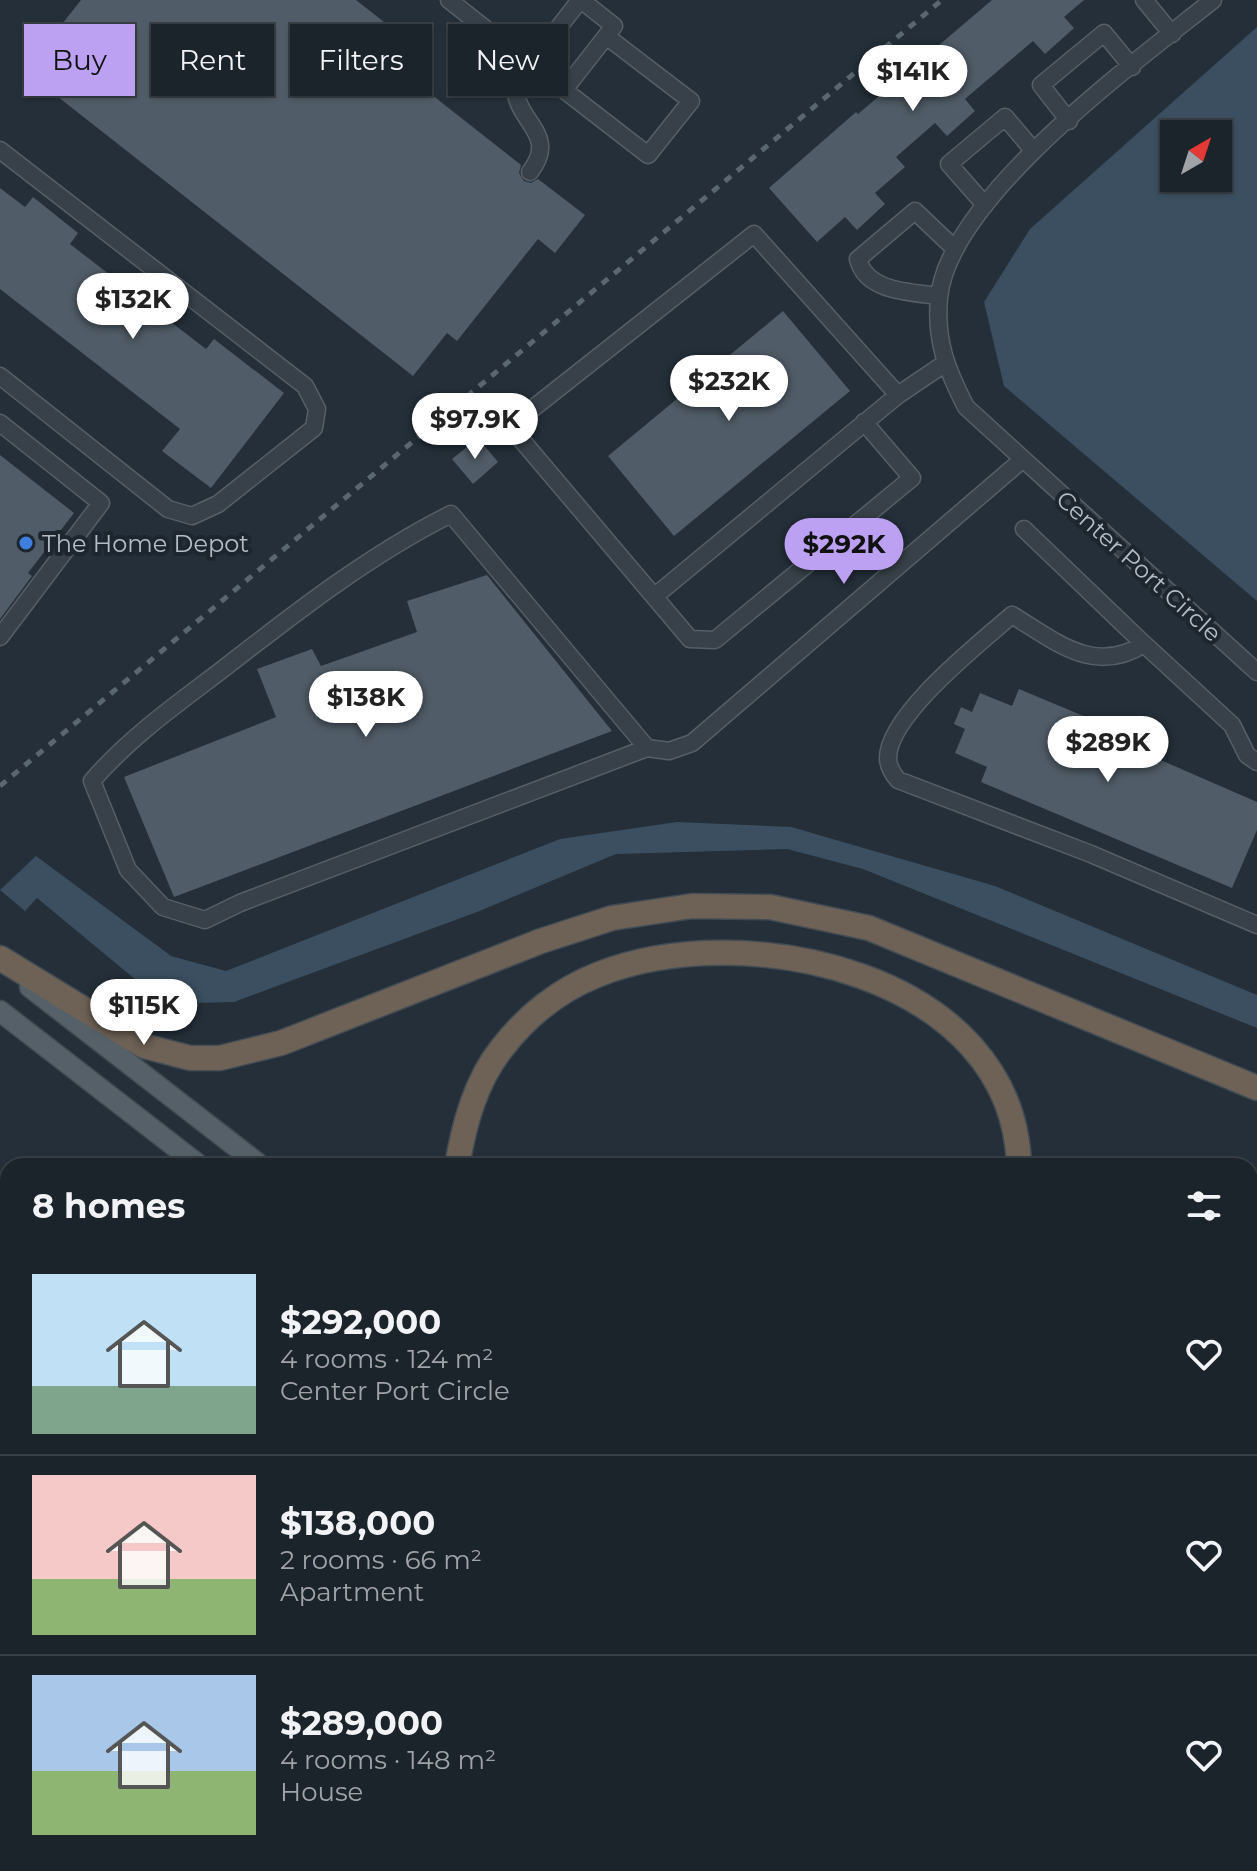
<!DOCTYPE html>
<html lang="en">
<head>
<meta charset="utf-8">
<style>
  body { margin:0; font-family:Montserrat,sans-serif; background:#282f37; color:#f1f3f6; height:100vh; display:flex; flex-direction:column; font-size:30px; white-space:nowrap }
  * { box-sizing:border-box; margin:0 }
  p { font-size:26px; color:#a0a4a9 }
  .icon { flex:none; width:44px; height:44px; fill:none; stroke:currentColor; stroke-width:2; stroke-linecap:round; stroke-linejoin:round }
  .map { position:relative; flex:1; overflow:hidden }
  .side { position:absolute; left:0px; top:1158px; width:1258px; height:714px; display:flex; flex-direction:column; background:#1b232b; border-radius:24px 24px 0 0; box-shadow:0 2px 6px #0004,0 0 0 2px #394047 }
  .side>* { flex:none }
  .top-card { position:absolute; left:24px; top:24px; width:800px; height:72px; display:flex; gap:16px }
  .needle { width:52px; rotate:39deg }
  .fabs { position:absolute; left:1160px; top:120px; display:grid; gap:16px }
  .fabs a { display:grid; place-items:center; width:72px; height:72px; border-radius:0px; background:#1b232b; box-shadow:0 2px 6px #0004,0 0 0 2px #394047; font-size:40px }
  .price { position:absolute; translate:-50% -68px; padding:0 18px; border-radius:28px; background:#fff; color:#222; font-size:26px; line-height:52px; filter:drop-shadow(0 2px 4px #0008) }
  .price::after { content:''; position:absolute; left:50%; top:48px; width:24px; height:18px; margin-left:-12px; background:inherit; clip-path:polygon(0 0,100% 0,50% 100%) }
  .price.current { background:#bca0f2; color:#111 }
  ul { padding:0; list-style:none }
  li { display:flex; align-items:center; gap:24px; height:200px; padding:0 32px }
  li+li { border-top:2px solid #394047 }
  li span { display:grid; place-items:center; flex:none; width:224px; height:160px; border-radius:0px; color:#555 }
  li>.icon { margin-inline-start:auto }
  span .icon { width:96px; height:96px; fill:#fffc; stroke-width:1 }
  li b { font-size:34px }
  h2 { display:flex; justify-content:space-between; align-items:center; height:96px; padding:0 32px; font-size:34px }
  .tag { padding:0 28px; border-radius:0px; background:#1b232b; box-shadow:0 2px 6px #0004,0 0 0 2px #394047; font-size:28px; line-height:72px }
  .tag.current { background:#bca0f2; color:#111 }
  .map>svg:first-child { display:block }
  .water { fill:#3b4f60; fill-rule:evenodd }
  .building { fill:#505c67 }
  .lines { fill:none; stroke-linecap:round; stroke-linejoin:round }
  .minor-casing { stroke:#565f67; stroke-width:19 }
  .major-casing { stroke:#414a52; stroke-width:23 }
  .highway-casing { stroke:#434c54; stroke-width:27 }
  .minor { stroke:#384149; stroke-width:16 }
  .major { stroke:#566069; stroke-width:20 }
  .highway { stroke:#6e6256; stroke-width:24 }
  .rail { stroke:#5a6670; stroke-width:5; stroke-dasharray:8 8; stroke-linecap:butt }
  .shop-dot { fill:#3f7fe0; stroke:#1d262e; stroke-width:3 }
  .labels { text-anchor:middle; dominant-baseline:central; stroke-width:8; stroke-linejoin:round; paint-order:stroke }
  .poi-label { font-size:24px; fill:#b3bcc5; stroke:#1d262e; text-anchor:start }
  .street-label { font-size:24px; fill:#b3bcc5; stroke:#1d262e }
</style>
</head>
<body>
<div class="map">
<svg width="1257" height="1871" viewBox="0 0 1257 1871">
  <rect width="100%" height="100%" fill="#242f39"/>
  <path class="water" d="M1257,27V601L1004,386L984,302L1030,229ZM1174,134H1218V178H1174Z
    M677,822L791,827L995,886L1257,995V1028L863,869L787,849L616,854L477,912L234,1002L193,1003L136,980L37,898L25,911L0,890L36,856L171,956L226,971L560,839Z"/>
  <path class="building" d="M81,0H356L421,51L404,73L521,165L519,173L524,181L531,183L538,179L585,215L555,253L538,239L457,341L447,333L413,376L25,71Z
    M992,0H1084L1064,17L1074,28L1045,54L1033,41L965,99L975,111L947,136L935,123L896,157L905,167L875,193L885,204L857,230L845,217L817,242L769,188L856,112L858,114Z
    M0,188L25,207L33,197L78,233L70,244L206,349L214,339L284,393L211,488L162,451L180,429L0,289Z
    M783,311L850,391L674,536L608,456Z
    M478,438L498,462L473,484L452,459Z
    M0,455L74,513L28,573L32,576L0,619Z
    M487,575L612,731L174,897L124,777L276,717L257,669L312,649L321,666L417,632L407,601Z
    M1019,689L1160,748L1156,758L1257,802V830L1232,888L981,782L987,767L955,753L965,729L954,724L961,707L972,712L980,693L1012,706Z"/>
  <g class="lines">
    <defs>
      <path id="minor" d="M449,0L515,52
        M581,0L614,26L564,90L648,155L691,101L606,36
        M1144,0L1172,34
        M1213,0C1137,61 948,198 939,298C935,341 947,370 966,407L1257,672
        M1069,121L1041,85L1104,33L1132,67
        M0,150L305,386L317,409L314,428L218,504L192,516L168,509L0,376
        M530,172C560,133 514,122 515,84L580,0
        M985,205L949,164L1005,117L1033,150
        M939,296C910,292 866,292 858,259L915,211L954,248
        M864,422L912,478L715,640L690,639L519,437L522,417L754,234L898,395L944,364
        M0,423L101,503L0,637
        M1024,529L1144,644C1094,676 1055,641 1012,615C981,642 888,715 888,758C888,766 893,774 898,780L1091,854L1257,925
        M655,596L898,395
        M1144,644L1232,725L1247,755L1257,762
        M647,748L451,514C369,555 295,613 223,669C177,704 130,737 92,781L128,870L163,907L205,920L240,903L647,748L669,751L692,743L1022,460"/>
      <path id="major" d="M30,987L261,1166
        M0,1011L200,1166
        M1102,1864L1111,1871
        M1158,1864L1166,1871"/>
      <path id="highway" d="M0,958L144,1046L190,1058H220L281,1043L541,941L612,918L692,906L770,907L869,928L1257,1088
        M457,1166C464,1125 475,1082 502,1048C526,1017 559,990 597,975C743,916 1014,973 1019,1166
        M0,1206L8,1202
        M1250,1279L1257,1277
        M1250,1321L1257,1319
        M1250,1346L1257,1344
        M1250,1384L1257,1383
        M1250,1408L1257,1407
        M1250,1440L1257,1439
        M1250,1481L1257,1475
        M0,1517L8,1521
        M0,1568L8,1566
        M0,1604L8,1602
        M0,1628L8,1626
        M0,1671L8,1669
        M0,1696L8,1694
        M306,1864L307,1871
        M1190,1864L1198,1871
        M858,1871L860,1864
        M998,1871L1004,1864"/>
    </defs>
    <use href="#minor" class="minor-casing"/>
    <use href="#major" class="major-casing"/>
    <use href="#highway" class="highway-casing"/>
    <use href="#minor" class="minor"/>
    <use href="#major" class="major"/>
    <use href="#highway" class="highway"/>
    <path class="rail" d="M0,786L942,0"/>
  </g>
  <circle class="shop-dot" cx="26" cy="543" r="8"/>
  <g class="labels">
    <g class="poi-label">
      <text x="42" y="543">The Home Depot</text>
    </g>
    <g class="street-label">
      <text transform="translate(1139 566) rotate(42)">Center Port Circle</text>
    </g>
  </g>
</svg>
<div class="fabs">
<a><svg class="needle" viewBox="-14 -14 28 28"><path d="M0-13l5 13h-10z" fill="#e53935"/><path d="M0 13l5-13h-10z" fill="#a0a4a9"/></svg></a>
</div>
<b class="price" style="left:913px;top:113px">$141K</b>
<b class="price" style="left:133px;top:341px">$132K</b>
<b class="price" style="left:729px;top:423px">$232K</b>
<b class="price" style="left:475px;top:461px">$97.9K</b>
<b class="price current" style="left:844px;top:586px">$292K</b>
<b class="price" style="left:366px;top:739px">$138K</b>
<b class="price" style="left:1108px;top:784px">$289K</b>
<b class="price" style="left:144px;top:1047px">$115K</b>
<div class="top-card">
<a class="tag current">Buy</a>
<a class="tag">Rent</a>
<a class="tag">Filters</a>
<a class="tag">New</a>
</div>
<section class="side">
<h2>8 homes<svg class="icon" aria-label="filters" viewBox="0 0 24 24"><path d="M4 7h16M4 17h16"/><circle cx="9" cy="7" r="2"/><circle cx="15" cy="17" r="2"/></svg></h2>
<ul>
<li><span style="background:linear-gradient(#bfe0f5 70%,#7fa58c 0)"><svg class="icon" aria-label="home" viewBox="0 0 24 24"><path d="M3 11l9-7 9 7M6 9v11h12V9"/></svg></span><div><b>$292,000</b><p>4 rooms · 124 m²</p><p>Center Port Circle</p></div><svg class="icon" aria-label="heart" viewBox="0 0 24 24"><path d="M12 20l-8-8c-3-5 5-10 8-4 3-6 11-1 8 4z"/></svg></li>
<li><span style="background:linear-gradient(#f6c9c9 65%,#8fb573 0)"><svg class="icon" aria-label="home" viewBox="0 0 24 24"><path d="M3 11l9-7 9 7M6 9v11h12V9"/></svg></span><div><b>$138,000</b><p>2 rooms · 66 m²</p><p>Apartment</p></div><svg class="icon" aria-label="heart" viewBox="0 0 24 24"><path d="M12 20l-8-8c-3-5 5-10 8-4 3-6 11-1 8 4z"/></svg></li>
<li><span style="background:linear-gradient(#a9c7e8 60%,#8fb573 0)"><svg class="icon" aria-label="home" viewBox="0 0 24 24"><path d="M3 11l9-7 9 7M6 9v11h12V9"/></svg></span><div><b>$289,000</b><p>4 rooms · 148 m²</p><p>House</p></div><svg class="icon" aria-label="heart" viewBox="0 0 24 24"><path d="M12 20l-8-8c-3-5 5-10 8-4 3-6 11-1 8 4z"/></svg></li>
</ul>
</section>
</div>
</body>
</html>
